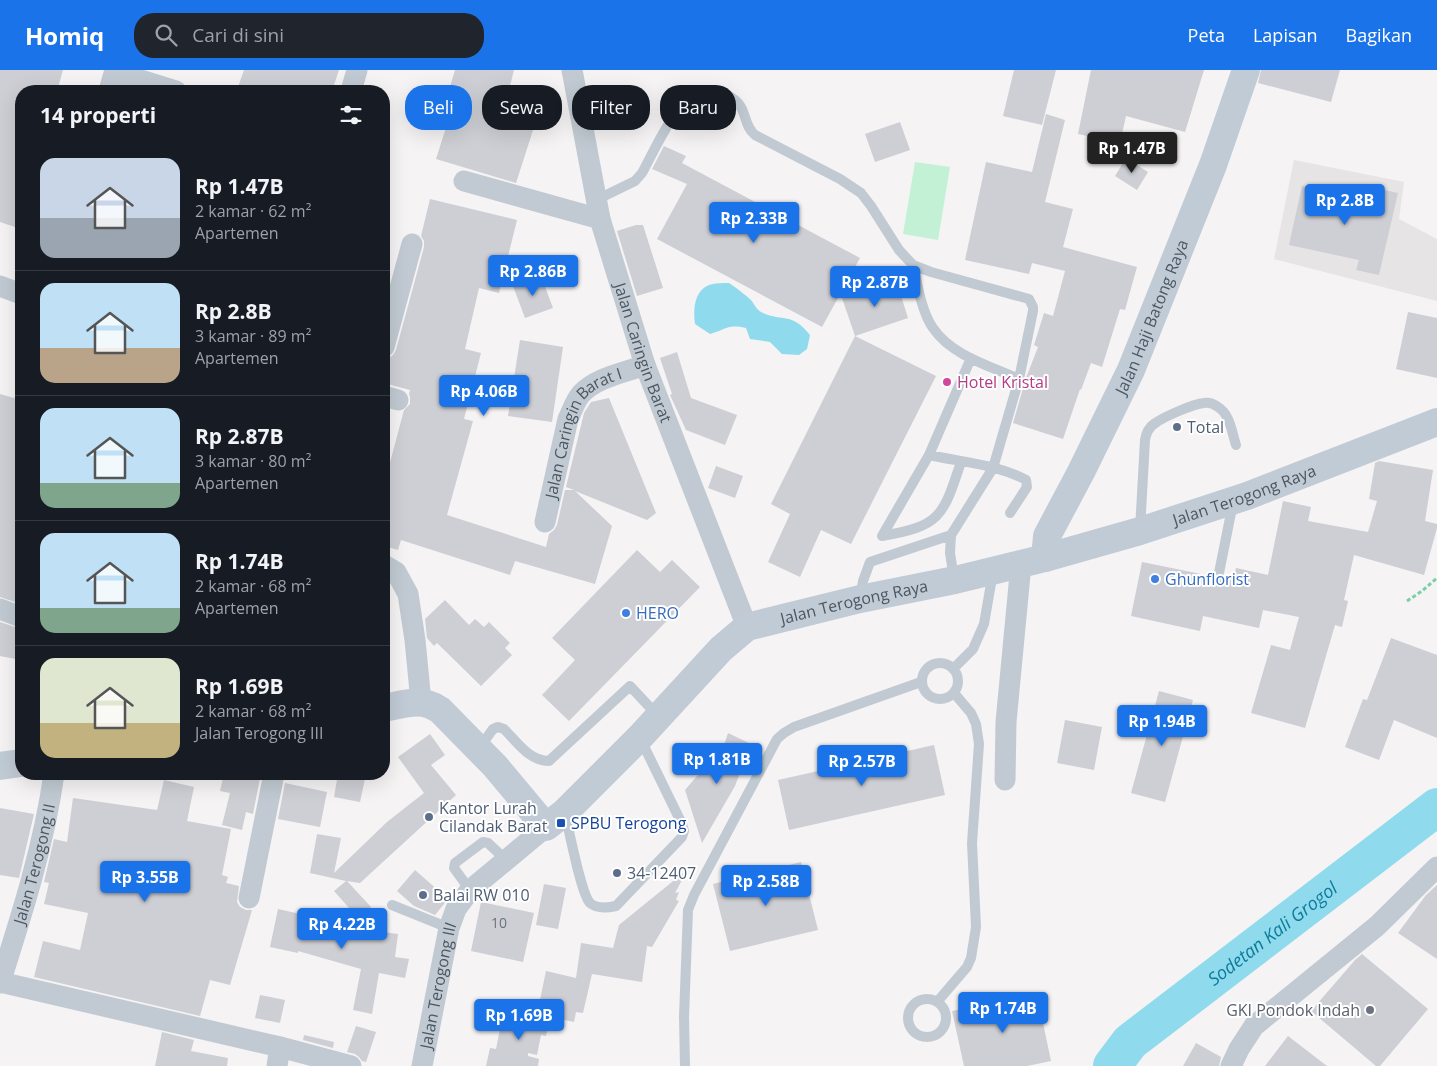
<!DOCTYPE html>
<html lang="id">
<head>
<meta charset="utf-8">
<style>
  body { margin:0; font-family:"Open Sans",sans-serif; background:#20242c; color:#f1f3f6; height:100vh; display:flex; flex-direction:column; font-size:19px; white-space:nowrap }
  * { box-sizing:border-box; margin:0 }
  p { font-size:16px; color:#9ea1a6 }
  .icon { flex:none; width:28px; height:28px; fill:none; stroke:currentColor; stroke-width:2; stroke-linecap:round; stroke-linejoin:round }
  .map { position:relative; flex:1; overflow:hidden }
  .sheet { position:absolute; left:15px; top:15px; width:375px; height:695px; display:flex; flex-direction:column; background:#171b24; border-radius:20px; box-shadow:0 5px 20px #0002 }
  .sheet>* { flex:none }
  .banner { position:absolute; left:405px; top:15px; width:475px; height:45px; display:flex; gap:10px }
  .price { position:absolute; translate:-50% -42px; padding:0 11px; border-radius:5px; background:#1a73e8; color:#fff; font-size:16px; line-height:32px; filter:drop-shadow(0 1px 2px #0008) }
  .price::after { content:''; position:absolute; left:50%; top:30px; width:15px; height:11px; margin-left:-8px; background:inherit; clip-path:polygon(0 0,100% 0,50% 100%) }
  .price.on { background:#222; color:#fff }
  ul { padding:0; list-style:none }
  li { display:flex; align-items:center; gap:15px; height:125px; padding:0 25px }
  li+li { border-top:1px solid #363941 }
  li span { display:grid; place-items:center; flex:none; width:140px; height:100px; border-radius:15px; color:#555 }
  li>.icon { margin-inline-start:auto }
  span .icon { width:60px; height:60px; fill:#fffc; stroke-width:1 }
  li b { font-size:21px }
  h2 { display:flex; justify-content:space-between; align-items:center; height:60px; padding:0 25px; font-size:21px }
  .tag { padding:0 18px; border-radius:20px; background:#171b24; box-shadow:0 5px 20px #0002; font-size:18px; line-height:45px }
  .tag.on { background:#1a73e8; color:#fff }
  header { display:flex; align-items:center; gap:30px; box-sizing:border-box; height:70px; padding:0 25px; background:#1a73e8; color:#fff }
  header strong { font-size:24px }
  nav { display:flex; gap:28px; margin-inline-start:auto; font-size:18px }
  .search { width:350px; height:45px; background:#20242c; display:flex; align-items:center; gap:12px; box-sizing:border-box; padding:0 18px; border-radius:20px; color:#9ea1a6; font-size:19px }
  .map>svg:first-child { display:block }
  .education { fill:#e6e4e5 }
  .green { fill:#c3f1d5 }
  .water { fill:#90daee }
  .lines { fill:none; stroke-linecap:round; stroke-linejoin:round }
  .river { stroke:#90daee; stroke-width:38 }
  .building { fill:#cdcfd5 }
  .path { stroke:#7ad0a6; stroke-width:3; stroke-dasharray:4 2.5; stroke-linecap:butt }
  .lane { stroke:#c1cad2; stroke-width:10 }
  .street { stroke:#c1cad2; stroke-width:21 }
  .secondary { stroke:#c1cbd6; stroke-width:28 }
  .hotel-dot { fill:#d1479c; stroke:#fff; stroke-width:2 }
  .service-dot { fill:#5c6f8a; stroke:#fff; stroke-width:2 }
  .shop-dot { fill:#3f7fe0; stroke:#fff; stroke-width:2 }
  .transit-dot { fill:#1a4fb4; stroke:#fff; stroke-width:2 }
  .worship-dot { fill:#6b7280; stroke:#fff; stroke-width:2 }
  .labels { text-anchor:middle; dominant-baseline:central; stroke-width:4; stroke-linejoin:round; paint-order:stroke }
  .number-label { font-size:14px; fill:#6b747e }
  .street-label { font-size:16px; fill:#4a5661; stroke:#fff }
  .hotel-label { font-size:16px; fill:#b23c85; stroke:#fff; text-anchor:start }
  .service-label { font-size:16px; fill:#4e5e75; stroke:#fff; text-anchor:start }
  .shop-label { font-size:16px; fill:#366cbe; stroke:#fff; text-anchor:start }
  .transit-label { font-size:16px; fill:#164399; stroke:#fff; text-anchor:start }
  .worship-label { font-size:16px; fill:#5b616d; stroke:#fff; text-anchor:end }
  .water-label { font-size:18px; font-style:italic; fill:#0c7c9b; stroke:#fff }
</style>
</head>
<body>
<header>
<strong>Homiq</strong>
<div class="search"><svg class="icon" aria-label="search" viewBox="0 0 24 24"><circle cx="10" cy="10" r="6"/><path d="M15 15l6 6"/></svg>Cari di sini</div>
<nav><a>Peta</a><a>Lapisan</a><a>Bagikan</a></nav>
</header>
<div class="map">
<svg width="1437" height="996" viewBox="0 0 1437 996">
  <rect width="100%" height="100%" fill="#f5f3f3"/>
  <path class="education" d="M1294,90L1404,112L1399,149L1437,169V231L1274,189Z"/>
  <path class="green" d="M915,92L950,97L938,170L903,164Z"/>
  <path class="water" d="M729,213C737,218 744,224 751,230C754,234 757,240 761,242C784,253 791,241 810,265L807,279L799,285L782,284L770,272L750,269L746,258C726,254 728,259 710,264L695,254C693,240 694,221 709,215C715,213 723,213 729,213Z"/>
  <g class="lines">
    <path class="river" id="s1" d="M1112,996L1130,972L1437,737"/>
  </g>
  <path class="building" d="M0,0H63L57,21H21V159L0,152Z
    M244,0H339L332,21H251L238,17Z
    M455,0H514L510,16L535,23L526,51L535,54L516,113L436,89L458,20L450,17Z
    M1014,0H1056L1042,55L1003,46Z
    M1091,0H1204L1185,62L1126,46L1120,73L1078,64Z
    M1261,0H1340L1331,32L1258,13Z
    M1046,44L1065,50L1045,132L1073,139L1063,177L1137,197L1125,240L1120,239L1102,297L1091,293L1081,320L1080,319L1063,369L1013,353L1026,308L1038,277L1034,275L1044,243L1053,246L1065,201L1032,193L1029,204L965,190L986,92L1032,102Z
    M900,52L910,80L875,92L865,64Z
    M664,76L686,86L682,93L860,188L822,257L657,169L687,114L652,99Z
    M1126,88L1148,102L1137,120L1115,106Z
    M1302,116L1372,131L1375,118L1398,123L1379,205L1356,200L1359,190L1289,175Z
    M430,129L517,150L499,223L479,218L465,279L481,283L464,349L473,351L447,445L546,477L549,464L554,460L557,455L565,420H574L566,417L584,343L591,332L609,328L656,443L647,450L575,421L612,456L595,514L515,491L510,505L401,470L398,480L384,476V415L404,340L410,334V327L409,324L410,320L384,313V307L389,288L393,285L396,280L424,177V171L421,166Z
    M636,155H643L663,218L637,226L617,161Z
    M541,206L553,238L525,248L513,216Z
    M896,210L908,248L855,266L842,228Z
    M1408,242L1437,248V308L1396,299Z
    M855,266L936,306L851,474L821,460L800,507L768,492L790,444L771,434Z
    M520,270L563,277L552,352L508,346Z
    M677,282L691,328L737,345L725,375L686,360L670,325L672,324L660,288Z
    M0,324L21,330V502L17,520L21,521V534L0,527Z
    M1379,391L1433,400L1425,451L1437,454V458L1424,505L1354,485L1344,530L1348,531L1342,557L1335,555L1305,658L1251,643L1271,575L1290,580L1299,547L1263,540L1259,558L1203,546L1200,561L1131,546L1142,492L1211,506L1213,513L1217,515L1223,513L1225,509L1233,511L1236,498L1268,505L1283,431L1311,437L1308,451L1368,462L1377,431L1369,429L1375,393Z
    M716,396L743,406L735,428L708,418Z
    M637,480L660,502L672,490L700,517L569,651L542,625L575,590L552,568Z
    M445,530L469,555L475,549L484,557L489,552L510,573L505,578L512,585L481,616L437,573L434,576L427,568L425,549Z
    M0,552L21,559V590L0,586Z
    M1391,568L1437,585V668L1394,650L1379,690L1345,677L1363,629L1367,630Z
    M1159,621L1193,630L1165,732L1131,723Z
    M1065,650L1102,657L1094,700L1057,693Z
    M728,663L751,674L735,716L702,773L685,720L697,706L717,696Z
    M430,664L445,685L431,695L456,725L360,813L347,811L371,837L358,848L334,821L346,811L310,803L317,764L341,768L334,803L387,752L424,723L398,687Z
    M934,675L945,725L789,760L778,710Z
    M224,704H260L259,708H260L253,744L246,742L242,760L222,755L230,723L220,721Z
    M338,704H366L360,732L334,727Z
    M164,710L194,717L187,751L231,759L222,805L228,807L226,813L239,816L237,832L240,837L246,840H252L230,915L210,910L200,946L34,907L43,871L80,880L88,843L44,834L49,813L44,812L54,769L67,772L73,728L157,740Z
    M285,713L327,722L320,757L278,749Z
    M0,738L34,744L19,808L0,805Z
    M801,792L818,860L730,881L713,814Z
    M688,799L675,823L679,822L676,830L679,831L652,877L647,876L642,912L592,904L583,943L576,942L574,952L537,944L546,901L576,908L581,873L613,878L619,855Z
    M415,800L448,829L435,845L414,836L397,821Z
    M544,814L566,818L558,859L536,855Z
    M1437,815V889L1398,863L1426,825Z
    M481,832L534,843L523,892L471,881Z
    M278,839L375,861L398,864L395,887L409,889L405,908L379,903L372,944L353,940L361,899L298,881V883L270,877Z
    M1362,884L1428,939L1380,996H1376L1311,941L1355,890Z
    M1037,924L1051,991L1027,996H964L952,941Z
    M260,925L285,930L280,953L255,948Z
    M513,940L550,947L546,966L541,965L537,985L528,983V986L539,989L538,996H486L490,978L496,979L500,959L509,961Z
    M356,956L376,962L366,992L362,991L359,987L355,984L347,982Z
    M162,962L194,970L191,981L228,988L227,996H155Z
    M304,965L334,972L333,978L303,970Z
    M1288,966L1327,996H1265Z
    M1196,973L1221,987L1219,996H1183Z"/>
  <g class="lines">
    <path class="path" d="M1407,531L1422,521L1437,508"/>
    <path class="lane" d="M596,130L635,111L642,103C653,83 669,47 686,32C699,19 722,19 735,30C747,39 743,55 755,65L840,109L861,123L871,136L899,180L913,195L931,202L1029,229L1033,237V241L1019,309L993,398L951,465L950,483L954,509
      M913,195C917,213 922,243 933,258C952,286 990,296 1019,309
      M929,385C960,392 997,394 1026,410L1027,417L1010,443
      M1140,460L1145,370C1146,364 1148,358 1154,354C1163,347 1193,334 1204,333C1209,332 1214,334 1218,337C1230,344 1232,363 1236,375
      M882,466L929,385L971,288
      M882,466C941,456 943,446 961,392
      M1218,508L1233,433
      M860,528L863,511L870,492L951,465
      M922 611a18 18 0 1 1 36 0a18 18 0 1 1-36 0Z
      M953,599L973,579L984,554L993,502
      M480,677L493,659L498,657L504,659C517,672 529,691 549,691L630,616L658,646
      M565,744C569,759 581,824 590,833C597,839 607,838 616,836L682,767L684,761L682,754L640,668
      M470,820L454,798L455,793L483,772L488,773L506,790
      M392,835L449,858
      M908 948a19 19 0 1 1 38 0a19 19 0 1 1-38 0Z
      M937,932L967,897L971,888L976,857L972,773L979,674L976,654L971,643L954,623
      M685,996L684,947L688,840L694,825L777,669L784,663L794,657L921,612"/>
    <g class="street">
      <path id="s2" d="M572,0L600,149L645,295L747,557"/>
      <path d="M115,2L176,21"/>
      <path d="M109,21L115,0"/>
      <path d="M351,21L357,0"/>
      <path d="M464,111L600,149"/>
      <path d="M0,216L21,224"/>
      <path d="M384,277L412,174"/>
      <path d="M384,326L398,330"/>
      <path id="s3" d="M545,452L568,349C572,341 575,331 581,324C597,307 624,303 645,295"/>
      <path d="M384,495L396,502L408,524L415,570L421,632"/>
      <path d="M0,539L21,547"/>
      <path d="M1005,710L1006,652L1021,494"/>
      <path d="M249,828L274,704"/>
      <path d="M0,912L280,977L351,996"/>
      <path id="s4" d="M0,913C22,844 44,775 54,704"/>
      <path d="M277,996L280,977"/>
      <path id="s5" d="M422,996L449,858L456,839L470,820L546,757"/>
      <path d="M1231,996L1239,979L1254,956L1377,856L1437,797"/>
    </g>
    <g class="secondary">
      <path id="s6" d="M1045,488L1047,466L1081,402L1131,300L1213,95L1246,0"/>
      <path id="s7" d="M384,638C405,634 421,627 440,640L495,696L546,757L565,742L640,667L721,579L747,557L860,529L955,510L1045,488L1140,461L1247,426L1437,352"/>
      <path d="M0,696L21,693"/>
    </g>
  </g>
  <circle class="hotel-dot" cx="947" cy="312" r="5"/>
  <g class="service-dot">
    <circle cx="1177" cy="357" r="5"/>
    <circle cx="429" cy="747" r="5"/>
    <circle cx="617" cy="803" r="5"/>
    <circle cx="423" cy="825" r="5"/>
  </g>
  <g class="shop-dot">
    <circle cx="1155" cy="509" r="5"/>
    <circle cx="626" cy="543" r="5"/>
  </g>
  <rect class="transit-dot" x="556" y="748" width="10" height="10" rx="2.5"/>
  <circle class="worship-dot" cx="1370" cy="940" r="5"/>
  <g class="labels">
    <g class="number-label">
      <text x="499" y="852">10</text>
    </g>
    <g class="street-label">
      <text stroke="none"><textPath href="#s6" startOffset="265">Jalan Haji Batong Raya</textPath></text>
      <text stroke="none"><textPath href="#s2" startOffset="292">Jalan Caringin Barat</textPath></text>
      <text stroke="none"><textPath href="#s3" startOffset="102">Jalan Caringin Barat I</textPath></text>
      <text stroke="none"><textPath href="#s7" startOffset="1015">Jalan Terogong Raya</textPath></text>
      <text stroke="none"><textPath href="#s7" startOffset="610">Jalan Terogong Raya</textPath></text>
      <text stroke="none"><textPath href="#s4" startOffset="124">Jalan Terogong II</textPath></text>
      <text stroke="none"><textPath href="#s5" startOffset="82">Jalan Terogong III</textPath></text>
    </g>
    <g class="hotel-label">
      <text x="957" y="312">Hotel Kristal</text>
    </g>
    <g class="service-label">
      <text x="1187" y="357">Total</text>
      <text x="439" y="738">Kantor Lurah<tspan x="439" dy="18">Cilandak Barat</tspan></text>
      <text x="627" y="803">34-12407</text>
      <text x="433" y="825">Balai RW 010</text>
    </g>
    <g class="shop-label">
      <text x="1165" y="509">Ghunflorist</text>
      <text x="636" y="543">HERO</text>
    </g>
    <g class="transit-label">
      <text x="571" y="753">SPBU Terogong</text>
    </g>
    <g class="worship-label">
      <text x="1360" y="940">GKI Pondok Indah</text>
    </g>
    <g class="water-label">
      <text stroke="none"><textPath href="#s1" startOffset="209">Sodetan Kali Grogol</textPath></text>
    </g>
  </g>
</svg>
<b class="price on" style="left:1132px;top:104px">Rp 1.47B</b>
<b class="price" style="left:1345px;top:156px">Rp 2.8B</b>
<b class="price" style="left:754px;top:174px">Rp 2.33B</b>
<b class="price" style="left:533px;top:227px">Rp 2.86B</b>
<b class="price" style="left:875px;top:238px">Rp 2.87B</b>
<b class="price" style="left:484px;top:347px">Rp 4.06B</b>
<b class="price" style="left:1162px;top:677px">Rp 1.94B</b>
<b class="price" style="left:717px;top:715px">Rp 1.81B</b>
<b class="price" style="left:862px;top:717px">Rp 2.57B</b>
<b class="price" style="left:145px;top:833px">Rp 3.55B</b>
<b class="price" style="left:766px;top:837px">Rp 2.58B</b>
<b class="price" style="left:342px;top:880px">Rp 4.22B</b>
<b class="price" style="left:1003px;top:964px">Rp 1.74B</b>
<b class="price" style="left:519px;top:971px">Rp 1.69B</b>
<div class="banner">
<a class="tag on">Beli</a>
<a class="tag">Sewa</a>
<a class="tag">Filter</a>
<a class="tag">Baru</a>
</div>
<section class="sheet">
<h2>14 properti<svg class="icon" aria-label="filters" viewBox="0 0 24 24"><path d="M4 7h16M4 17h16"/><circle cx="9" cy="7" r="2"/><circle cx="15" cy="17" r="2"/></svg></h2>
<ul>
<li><span style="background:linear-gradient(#c9d6e8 60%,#9aa5b1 0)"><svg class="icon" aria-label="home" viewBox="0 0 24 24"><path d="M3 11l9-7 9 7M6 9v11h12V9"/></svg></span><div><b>Rp 1.47B</b><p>2 kamar · 62 m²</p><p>Apartemen</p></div></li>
<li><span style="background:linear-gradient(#bfe0f5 65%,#b9a48a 0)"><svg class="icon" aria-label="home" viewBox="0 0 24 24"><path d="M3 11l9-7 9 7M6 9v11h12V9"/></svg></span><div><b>Rp 2.8B</b><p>3 kamar · 89 m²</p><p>Apartemen</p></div></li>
<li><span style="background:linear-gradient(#bfe0f5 75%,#7fa58c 0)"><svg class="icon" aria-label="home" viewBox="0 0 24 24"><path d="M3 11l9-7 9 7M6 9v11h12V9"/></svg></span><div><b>Rp 2.87B</b><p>3 kamar · 80 m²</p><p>Apartemen</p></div></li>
<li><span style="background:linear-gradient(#bfe0f5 75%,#7fa58c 0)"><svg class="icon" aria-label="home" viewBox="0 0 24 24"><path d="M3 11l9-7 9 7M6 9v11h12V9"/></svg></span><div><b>Rp 1.74B</b><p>2 kamar · 68 m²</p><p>Apartemen</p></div></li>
<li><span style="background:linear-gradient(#dfe7d0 65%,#c2b280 0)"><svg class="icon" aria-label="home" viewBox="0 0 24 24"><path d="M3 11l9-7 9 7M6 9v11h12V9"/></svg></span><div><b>Rp 1.69B</b><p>2 kamar · 68 m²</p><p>Jalan Terogong III</p></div></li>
</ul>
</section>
</div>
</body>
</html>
